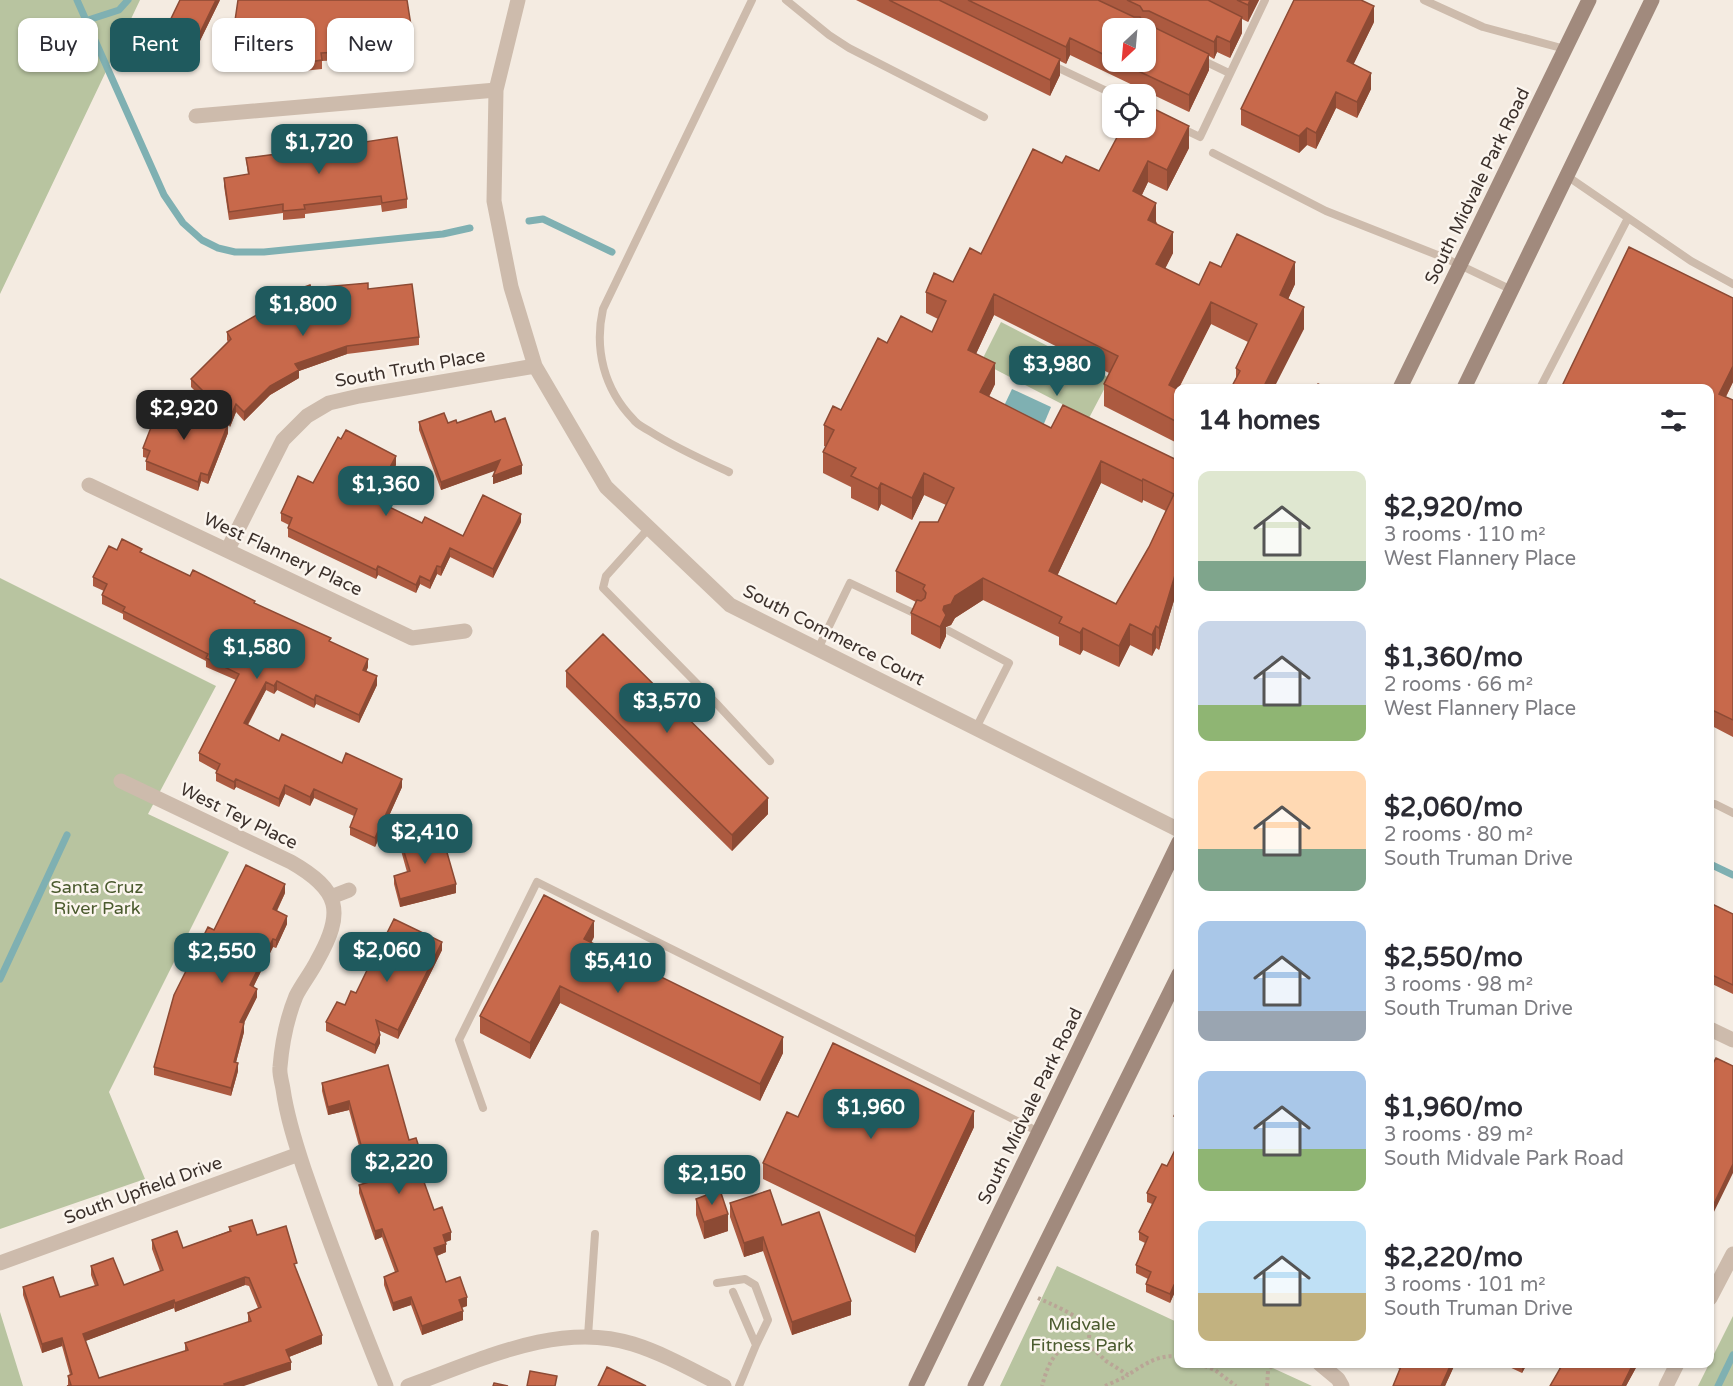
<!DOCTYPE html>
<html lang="en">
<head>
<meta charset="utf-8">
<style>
  body { margin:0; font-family:"Varela Round",sans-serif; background:#f2f2f3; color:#2b2b33; height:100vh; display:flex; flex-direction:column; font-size:22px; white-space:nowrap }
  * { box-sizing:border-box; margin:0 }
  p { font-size:20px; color:#7c7c81 }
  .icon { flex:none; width:33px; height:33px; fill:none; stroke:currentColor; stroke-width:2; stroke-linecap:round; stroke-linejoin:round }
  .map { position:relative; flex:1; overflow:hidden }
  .sheet { position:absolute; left:1174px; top:384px; width:540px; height:984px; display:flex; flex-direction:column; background:#fff; border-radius:12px; box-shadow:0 2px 4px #0004 }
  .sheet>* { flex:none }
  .top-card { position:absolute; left:18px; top:18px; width:570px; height:54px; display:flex; gap:12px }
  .needle { width:39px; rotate:206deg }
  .tools { position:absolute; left:1102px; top:18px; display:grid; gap:12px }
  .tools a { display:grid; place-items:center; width:54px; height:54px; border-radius:12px; background:#fff; box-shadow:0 2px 4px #0004; font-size:30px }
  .price { position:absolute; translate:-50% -51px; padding:0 14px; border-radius:12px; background:#1f5a5e; color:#fff; font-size:20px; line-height:39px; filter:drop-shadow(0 2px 3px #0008) }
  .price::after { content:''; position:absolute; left:50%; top:36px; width:18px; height:14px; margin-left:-9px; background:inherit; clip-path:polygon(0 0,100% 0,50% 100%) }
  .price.current { background:#222; color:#fff }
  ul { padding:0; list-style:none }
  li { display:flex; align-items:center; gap:18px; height:150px; padding:0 24px }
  li span { display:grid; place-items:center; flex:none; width:168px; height:120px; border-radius:12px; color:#555 }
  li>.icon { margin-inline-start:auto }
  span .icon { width:72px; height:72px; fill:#fffc; stroke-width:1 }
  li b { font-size:26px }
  h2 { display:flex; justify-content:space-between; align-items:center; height:72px; padding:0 24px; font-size:26px }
  .chip { padding:0 21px; border-radius:12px; background:#fff; box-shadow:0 2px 4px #0004; font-size:21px; line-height:54px }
  .chip.current { background:#1f5a5e; color:#fff }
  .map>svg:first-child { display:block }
  .green { fill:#b8c4a0 }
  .water { fill:#7fb0b2 }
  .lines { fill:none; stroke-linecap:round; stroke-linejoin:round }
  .stream { stroke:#7fb0b2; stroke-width:7 }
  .path { stroke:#b9a596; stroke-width:4; stroke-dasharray:3 3; stroke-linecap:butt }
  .lane { stroke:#cdbbac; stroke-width:8 }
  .street { stroke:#cdbbac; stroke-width:15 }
  .secondary { stroke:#a18a7d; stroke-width:15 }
  .wall { fill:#ac5a40; fill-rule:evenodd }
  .shaded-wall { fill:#8c4a34 }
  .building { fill:#c8694b; stroke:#8c4a34; stroke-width:1.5; fill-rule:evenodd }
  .labels { text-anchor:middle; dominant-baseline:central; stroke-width:5; stroke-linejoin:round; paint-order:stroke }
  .street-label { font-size:18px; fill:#3b302b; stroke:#fbf5ee }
  .park-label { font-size:18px; fill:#4a5a2e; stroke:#fbf5ee }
</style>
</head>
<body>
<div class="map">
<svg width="1733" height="1386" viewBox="0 0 1733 1386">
  <rect width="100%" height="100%" fill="#f4ebe1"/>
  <path class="green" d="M0,0H140L0,294Z
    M1001,322L1110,378L1089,418L981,362Z
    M0,578L216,686L148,814L229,852L109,1092L145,1179L0,1229Z
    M1057,1266L1179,1323V1364H1264L1312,1386H1000Z
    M0,1312L23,1386H0Z
    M1733,1316V1386H1698Z"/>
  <path class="water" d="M1012,389L1051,407L1043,426L1003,408Z"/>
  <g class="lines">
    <path class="stream" d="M77,0L164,195L183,223L202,240L218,248L235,252H264L443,234L470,228
      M85,21L119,10L128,0
      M529,221L543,219L612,252
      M1710,864L1733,875
      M0,979L67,835
      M1718,1386L1733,1355"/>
    <path class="path" d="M1038,1298C1049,1303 1079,1316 1086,1325C1091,1330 1089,1338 1088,1344C1058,1341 1049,1360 1042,1386
      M1088,1344L1106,1361L1128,1375C1143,1365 1160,1353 1179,1357
      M1199,1364L1215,1370L1236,1386
      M1105,1386L1127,1376
      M1267,1386L1268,1371L1272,1364"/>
    <path class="lane" d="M786,0L829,35L849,48L984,117
      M1424,0L1483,27L1565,49
      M1200,59L1229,73
      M1052,65L1113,94
      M1179,127L1200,137L1265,0
      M1213,153L1326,211L1445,258L1512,290
      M1567,176L1691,261L1733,284
      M1540,388L1628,218
      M729,472C703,460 676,448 651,432C645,428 637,425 633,419C604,389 594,349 603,309L752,0
      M649,528L606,576L603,588L716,703L770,761
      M949,631L1009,663L976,728
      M818,649L850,583L920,616
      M1710,804H1715L1733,813
      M483,1108L459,1040L537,882L1039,1132
      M717,1283L745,1279L755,1285L768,1320L756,1345
      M733,1292L756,1345L739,1386
      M588,1336L595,1234"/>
    <path class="street" d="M518,0L496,90L494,201L511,287L535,366L606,487L730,605L1179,830
      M196,116L496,90
      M89,485L412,638L465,631
      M228,549L283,440L307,416L329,403L359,396L535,366
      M121,781L291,862C340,890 345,912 317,961C311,973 302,984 296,996C287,1018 282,1043 280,1067C279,1074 282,1082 283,1089C287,1117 295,1142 304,1169C329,1242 357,1314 386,1386
      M331,897L349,890
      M1710,1029L1733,1040
      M0,1263L299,1154
      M1710,1298L1733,1254
      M1320,1364L1338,1379L1342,1386
      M408,1386C477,1362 558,1320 633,1344C665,1354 694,1371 724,1386
      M1666,1386L1677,1364"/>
    <path class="secondary" d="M1400,388L1589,0
      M1464,388L1652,0
      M916,1386L1179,842
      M975,1386L1179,974"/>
  </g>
  <path class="wall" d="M220,0L195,51L166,37V29Z
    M238,0L412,32V41L399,42L400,57L322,61V69L303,71L300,46L266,49L263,72L244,69L245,52L232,50V41Z
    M856,0H1259L1248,22L1242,19V33L1230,58L1217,52L1214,59L1209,56V70L1189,112L1070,55L1066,64L1060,61V75L1050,96ZM1113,28L1146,62H1113Z
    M1374,22L1353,64L1371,89L1357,118L1336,108L1316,149L1307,145L1299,153L1241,125V109Z
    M276,145L339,146L407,199V208L382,212L381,205L305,214V218L283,220V213L229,220L224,186V178L248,175L246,158L276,154Z
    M1189,148L1167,191L1148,182L1142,195L1173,253L1165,269L1199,285L1221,267L1295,284L1288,299L1304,329L1236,379V368L1248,342L1211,324L1178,390H1179V444L1104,406V384L1109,373L994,315L976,354L995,384L989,397L1051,428L1179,461V584L1159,650L1156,648L1152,656L1130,645L1119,667L1083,650L1080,655L1059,645V637L983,600L955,618L951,625L946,627V636L940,649L911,634V613L916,602L896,592V571L938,522L946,505L924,495L912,520L881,504L878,511L851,498V487L823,473V452L826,447L824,446V425L841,410L887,343L932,332L938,319L926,313V292L953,282L981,254L1062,163L1099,171ZM1101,483L1142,503L1143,500L1166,511L1149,547L1116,604L1057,576Z
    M311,288L368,289L419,337V345L347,354L299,371V378L270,395L244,421L236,412L230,427L228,424V433L208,484L201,481L198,491L146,470V461L147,458L143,457V448L228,424L191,387V379L228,342L227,340V332L277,303V297Z
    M1733,298V382L1726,397L1733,400V737L1710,725V388Z
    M419,422L457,423L495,422L522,474L493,484L495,470L441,490L419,430Z
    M396,465L376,501L422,523L463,536L521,522L493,578L450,557L441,576L437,574L430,589L420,584L416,593L378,575L376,579L288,537V528L289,525L281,521V513L313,483Z
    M117,550L142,553L190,576L255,604L331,642L368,667L366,672L377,685L359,723L316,704L314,708L277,690L274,694L266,690L248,725L279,741L342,763L402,787L375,847L350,835V827L354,816L314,798L310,806L285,794L279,807L236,787L234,790L216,781V773L217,771L199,761V753L236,680L206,667V661L123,619V614L102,604V595L104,591L93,586V577Z
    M566,671L768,814L732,851L566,687Z
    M400,839L456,893L400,907L394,884V876L407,872L400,847Z
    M285,893L277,911L287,924L276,948L273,947L253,987L257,997L244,1023V1032L236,1062L238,1071L231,1096L154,1075V1067L214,930Z
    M1710,903L1733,914V994L1710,983Z
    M594,937L591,943L783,1053L760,1101L560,1003L530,1059L480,1033V1016Z
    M382,943L442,950L398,1039L378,1030L380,1043L375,1054L326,1031V1022L356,993L368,969L364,967V959Z
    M322,1083L409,1140L425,1174L421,1175L434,1210L451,1240L445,1242L446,1252L437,1256L446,1282L467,1306L462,1308L463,1320L422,1335L411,1305L393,1311L384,1285V1277L395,1272L382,1237L375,1240L359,1193V1185L366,1182L361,1166V1158L362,1157L349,1110L328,1115L322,1091Z
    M1179,1105V1126L1174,1124V1116Z
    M798,1117L974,1127L915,1253L763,1179V1163Z
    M1179,1142V1296L1174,1294L1170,1303L1146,1292V1284L1148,1279L1136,1273V1265L1145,1243L1139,1240V1232L1152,1204L1147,1202V1193L1167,1166Z
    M696,1199L728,1231L704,1239L696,1215Z
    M730,1203L782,1225L851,1315L792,1335L763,1251L744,1257L730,1217Z
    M229,1227L257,1235L297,1271L322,1344L289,1357L291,1370L68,1386V1376L70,1375L62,1346L42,1353L23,1295V1287L60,1297L95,1286L91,1275V1266L124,1285L160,1271L152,1249V1240L183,1248L229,1231ZM245,1285L249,1286L258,1308L248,1313V1322L185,1343V1351L99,1378L85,1341L174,1308L175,1312Z
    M1387,1364H1455L1445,1386H1393L1400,1369Z
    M1503,1364H1527L1522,1373Z
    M1552,1364H1638L1626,1386L1559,1370V1367Z"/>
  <path class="shaded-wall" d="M216,0H220L195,51V43Z
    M1250,0H1259L1248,22V5Z
    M1374,6V22L1347,78V61Z
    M1242,17V33L1230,58V42Z
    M1217,36V52L1214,59V42Z
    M1070,38V55L1066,64V47Z
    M266,41V49L263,72V63Z
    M1209,54V70L1189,112V95Z
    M1060,59V75L1050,96V80Z
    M1371,73V89L1357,118V102Z
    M1336,92V108L1316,149V133Z
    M1189,126V148L1167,191V170Z
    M1307,128V145L1299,153V136Z
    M1148,161V182L1133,213V191Z
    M1156,203V224L1148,220Z
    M1173,232V253L1156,286V264Z
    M1295,262V284L1280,317V295Z
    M994,294V315L968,371V350Z
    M1211,302V324L1169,407V385Z
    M1304,307V329L1274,388H1263Z
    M347,346V354L299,371V378L270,395L244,421V412L270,386L295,364Z
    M995,363V384L980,414V392Z
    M1733,366V382L1719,410V394Z
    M236,404V412L230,427V418Z
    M228,424V433L208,484V475Z
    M396,456V465L373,508V499Z
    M500,460V469L441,490V482Z
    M1101,461V483L1049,593V571Z
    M522,465V474L493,484V476Z
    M201,473V481L198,491V482Z
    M924,473V495L912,520V498Z
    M1143,479V500L1142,503V481Z
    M881,483V504L878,511V489Z
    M521,514V522L493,578V569Z
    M450,548V557L441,576V567Z
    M1179,562V584L1159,650V628Z
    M378,566V575L376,579V570Z
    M437,566V574L430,589V581Z
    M420,576V584L416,593V585Z
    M983,578V600L955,618L951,625L946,627V636L940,649V627L944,606L955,596Z
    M1130,624V645L1119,667V646Z
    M1156,626V648L1152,656V635Z
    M1083,628V650L1080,655V633Z
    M368,659V667L363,678V670Z
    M377,676V685L359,723V715Z
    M277,681V690L274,694V686Z
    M266,682V690L244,731V723Z
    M316,695V704L314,708V700Z
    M236,779V787L234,790V782Z
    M402,779V787L375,847V838Z
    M285,785V794L279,807V799Z
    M314,789V798L310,806V797Z
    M768,798V814L732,851V835Z
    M285,884V893L273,918V909Z
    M456,884V893L400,907V899Z
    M287,916V924L276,948V940Z
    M594,921V937L584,956V939Z
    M273,939V947L250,994V985Z
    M442,942V950L398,1039V1030Z
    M560,986V1003L530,1059V1043Z
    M257,989V997L240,1031V1022Z
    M244,1023V1032L234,1070V1062Z
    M380,1035V1043L375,1054V1045Z
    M783,1037V1053L760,1101V1084Z
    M238,1063V1071L231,1096V1088Z
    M349,1101V1110L328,1115V1107Z
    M974,1111V1127L915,1253V1236Z
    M1733,1164V1173L1710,1220V1212Z
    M425,1166V1174L419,1176V1168Z
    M728,1214V1231L704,1239V1222Z
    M382,1229V1237L375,1240V1231Z
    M451,1232V1240L443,1243V1235Z
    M763,1237V1251L744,1257V1243Z
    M446,1244V1252L434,1257V1248Z
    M245,1277V1285L175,1312V1303Z
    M1174,1285V1294L1170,1303V1294Z
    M411,1297V1305L393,1311V1303Z
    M467,1297V1306L459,1308V1300Z
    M174,1300V1308L83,1342V1334Z
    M851,1301V1315L792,1335V1322Z
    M463,1311V1320L422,1335V1326Z
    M322,1335V1344L286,1358V1350Z
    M62,1338V1346L42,1353V1344Z
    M291,1362V1370L244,1386H224V1384Z
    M1451,1364H1455L1445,1386H1441Z
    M1523,1364H1527L1522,1373V1365Z
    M1633,1364H1638L1626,1386H1622Z"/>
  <path class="building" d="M180,0H216L195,43L166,29Z
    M238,0H407L412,32L398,34L400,49L321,53L322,60L303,63L300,37L266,41L263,63L244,61L247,43L232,41Z
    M889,0H939L1060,59L1050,80Z
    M968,0H1098L1134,17H1140L1143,22L1209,54L1189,95L1119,62H1146V28H1113V59L1070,38L1066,47Z
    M1127,0H1208L1242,17L1230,42L1217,36L1214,42L1149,11H1143L1140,6Z
    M1237,0H1250L1248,5Z
    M1294,0H1361L1374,6L1347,61L1371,73L1357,102L1336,92L1316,133L1307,128L1299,136L1241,109Z
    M1146,105L1189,126L1167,170L1148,161L1133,191L1156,203L1148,220L1173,232L1156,264L1199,285L1210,262L1221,267L1237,234L1295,262L1280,295L1304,307L1263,388H1231L1240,371L1236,368L1257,324L1211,302L1169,385L1179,390V423L1104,384L1118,356L994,294L968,350L995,363L980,392L1051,428L1063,405L1179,461V562L1159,628L1156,626L1152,635L1130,624L1119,646L1083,628L1080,633L1059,623L1062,617L983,578L955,596L951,604L944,606L943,610L946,615L940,627L911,613L917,600L921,601L925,598L926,593L923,589L925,585L896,571L920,522H938L954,488L924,473L912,498L881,483L878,489L851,476L856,468L823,452L834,430L824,425L833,406L841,410L878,338L887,343L901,316L932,332L946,301L926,292L934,273L953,282L970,248L981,254L1033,149L1062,163L1066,156L1099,171L1122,128H1146ZM1101,461L1142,481L1143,479L1174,494L1149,547L1116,604L1049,571Z
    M338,137L339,146L397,137L407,199L382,203L381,196L304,205L305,209L283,211V204L229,212L224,178L249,174L246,158L277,154L276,145Z
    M1629,247L1733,298V366L1719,394L1733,400V720L1710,709V388H1561Z
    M368,283V289L412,284L419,337L347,346L295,364L299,370L270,386L244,412L236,404L230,418L191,379L231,339L227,332L279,302L277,297L310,285L311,288Z
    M1318,384L1326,388H1316Z
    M162,399L228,424L208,475L201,473L198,482L146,461L150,451L143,448Z
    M491,411L495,422L505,418L522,465L493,476L500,460L441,482L419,422L444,413L448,423L456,420L457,423Z
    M346,430L396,456L373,499L422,523L425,517L463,536L483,495L521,514L493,569L450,548L441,567L437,566L430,581L420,576L416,585L378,566L376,570L288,528L292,518L281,513L298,476L313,483L338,437L341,439Z
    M122,539L142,549L140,552L190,576L193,570L255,601L254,603L331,638L329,641L368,659L363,670L377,676L359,715L316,695L314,700L277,681L274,686L266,682L244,723L279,741L282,734L342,763L346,753L402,779L375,838L350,827L357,809L314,789L310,797L285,785L279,799L236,779L234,782L216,773L220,764L199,753L239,674L206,658L208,654L123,611L125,607L102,595L107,584L93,577L109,546L117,550Z
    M603,634L768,798L732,835L566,671Z
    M440,828L456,884L400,899L394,876L410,871L400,839Z
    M246,865L285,884L273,909L287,916L276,940L273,939L250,985L257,989L240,1022L244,1023L234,1062L238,1063L231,1088L154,1067L174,995L208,927L214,930Z
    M544,895L594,921L584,939L783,1037L760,1084L560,986L530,1043L480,1016Z
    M1710,903L1733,914V985L1710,974Z
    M394,919L442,942L398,1030L376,1020L380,1035L375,1045L326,1022L337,1002L345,1005L351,991L356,993L371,962L364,959L374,939L382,943Z
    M833,1043L974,1111L915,1236L763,1163L787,1112L798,1117Z
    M1716,1058L1733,1066V1164L1710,1212V1069Z
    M388,1065L409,1140L416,1138L425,1166L419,1168L434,1210L442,1207L451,1232L443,1235L446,1244L434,1248L446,1282L460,1277L467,1297L459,1300L463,1311L422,1326L411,1297L393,1303L384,1277L398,1271L382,1229L375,1231L359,1185L369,1182L361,1158L364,1156L349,1101L328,1107L322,1083Z
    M1179,1105V1118L1174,1116Z
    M1179,1142V1288L1174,1285L1170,1294L1146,1284L1151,1272L1136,1265L1148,1237L1139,1232L1156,1197L1147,1193L1162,1164L1167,1166Z
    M720,1190L728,1214L704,1222L696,1199Z
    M770,1190L782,1225L819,1212L851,1301L792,1322L763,1237L744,1243L730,1203Z
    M252,1220L257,1235L286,1226L297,1263L294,1264L322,1335L286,1350L291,1362L224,1384L225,1386H67L71,1385L68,1376L72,1374L62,1338L42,1344L23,1287L53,1277L60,1297L98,1285L91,1266L113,1258L124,1285L163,1270L152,1240L177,1231L183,1248L231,1231L229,1227ZM245,1277L249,1278L261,1307L248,1313L251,1321L185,1343L188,1350L99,1378L83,1334L174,1300L175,1303Z
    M1402,1364H1451L1441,1386H1393Z
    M1560,1364H1633L1622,1386H1550L1561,1367L1559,1366Z
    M607,1367L646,1386H598Z
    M530,1371L557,1376L555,1386H527Z
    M494,1383L508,1386H493Z"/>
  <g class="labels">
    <g class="street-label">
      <text transform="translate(1477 186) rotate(-64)">South Midvale Park Road</text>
      <text transform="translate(410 368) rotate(-10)">South Truth Place</text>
      <text transform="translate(283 554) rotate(25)">West Flannery Place</text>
      <text transform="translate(834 635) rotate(27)">South Commerce Court</text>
      <text transform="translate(239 816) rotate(26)">West Tey Place</text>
      <text transform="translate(1030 1106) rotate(-64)">South Midvale Park Road</text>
      <text transform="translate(143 1190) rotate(-20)">South Upfield Drive</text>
    </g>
    <g class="park-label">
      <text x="97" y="887">Santa Cruz<tspan x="97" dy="21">River Park</tspan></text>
      <text x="1082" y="1324">Midvale<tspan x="1082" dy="21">Fitness Park</tspan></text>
    </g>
  </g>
</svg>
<div class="tools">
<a><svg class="needle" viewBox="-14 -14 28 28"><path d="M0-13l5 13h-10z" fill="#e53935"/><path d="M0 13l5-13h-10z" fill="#7c7c81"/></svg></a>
<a><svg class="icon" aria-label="locate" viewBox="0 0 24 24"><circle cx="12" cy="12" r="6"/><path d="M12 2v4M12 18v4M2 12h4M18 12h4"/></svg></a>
</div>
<b class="price" style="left:319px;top:175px">$1,720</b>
<b class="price" style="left:303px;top:337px">$1,800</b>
<b class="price" style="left:1057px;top:397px">$3,980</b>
<b class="price current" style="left:184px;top:441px">$2,920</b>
<b class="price" style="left:386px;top:517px">$1,360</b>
<b class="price" style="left:257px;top:680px">$1,580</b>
<b class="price" style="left:667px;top:734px">$3,570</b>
<b class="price" style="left:425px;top:865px">$2,410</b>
<b class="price" style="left:387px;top:983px">$2,060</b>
<b class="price" style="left:222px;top:984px">$2,550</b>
<b class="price" style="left:618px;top:994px">$5,410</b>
<b class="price" style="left:871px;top:1140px">$1,960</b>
<b class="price" style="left:399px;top:1195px">$2,220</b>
<b class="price" style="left:712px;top:1206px">$2,150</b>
<div class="top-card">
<a class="chip">Buy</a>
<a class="chip current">Rent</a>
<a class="chip">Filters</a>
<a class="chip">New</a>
</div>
<section class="sheet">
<h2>14 homes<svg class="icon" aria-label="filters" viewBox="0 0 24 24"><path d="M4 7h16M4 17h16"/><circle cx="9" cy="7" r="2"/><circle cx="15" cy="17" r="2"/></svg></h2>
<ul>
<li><span style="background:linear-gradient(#dfe7d0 75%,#7fa58c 0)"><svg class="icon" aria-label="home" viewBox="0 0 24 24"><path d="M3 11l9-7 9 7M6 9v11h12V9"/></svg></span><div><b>$2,920/mo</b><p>3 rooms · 110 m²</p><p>West Flannery Place</p></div></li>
<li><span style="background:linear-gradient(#c9d6e8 70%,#8fb573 0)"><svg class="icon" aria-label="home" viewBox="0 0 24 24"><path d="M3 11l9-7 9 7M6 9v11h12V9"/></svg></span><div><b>$1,360/mo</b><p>2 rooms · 66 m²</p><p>West Flannery Place</p></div></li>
<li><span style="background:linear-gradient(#ffd9b3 65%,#7fa58c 0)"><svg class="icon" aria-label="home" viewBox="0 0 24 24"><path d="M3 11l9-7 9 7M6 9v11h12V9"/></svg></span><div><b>$2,060/mo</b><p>2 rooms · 80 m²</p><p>South Truman Drive</p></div></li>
<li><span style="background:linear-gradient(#a9c7e8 75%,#9aa5b1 0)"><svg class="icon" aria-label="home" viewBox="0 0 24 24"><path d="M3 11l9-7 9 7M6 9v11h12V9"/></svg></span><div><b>$2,550/mo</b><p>3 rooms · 98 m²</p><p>South Truman Drive</p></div></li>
<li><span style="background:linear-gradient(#a9c7e8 65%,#8fb573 0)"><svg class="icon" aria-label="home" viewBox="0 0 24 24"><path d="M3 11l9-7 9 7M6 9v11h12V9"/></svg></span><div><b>$1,960/mo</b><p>3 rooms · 89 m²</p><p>South Midvale Park Road</p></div></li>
<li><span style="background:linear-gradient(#bfe0f5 60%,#c2b280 0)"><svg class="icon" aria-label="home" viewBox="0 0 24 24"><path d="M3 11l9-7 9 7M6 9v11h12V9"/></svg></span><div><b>$2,220/mo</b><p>3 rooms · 101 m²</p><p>South Truman Drive</p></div></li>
</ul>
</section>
</div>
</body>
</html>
